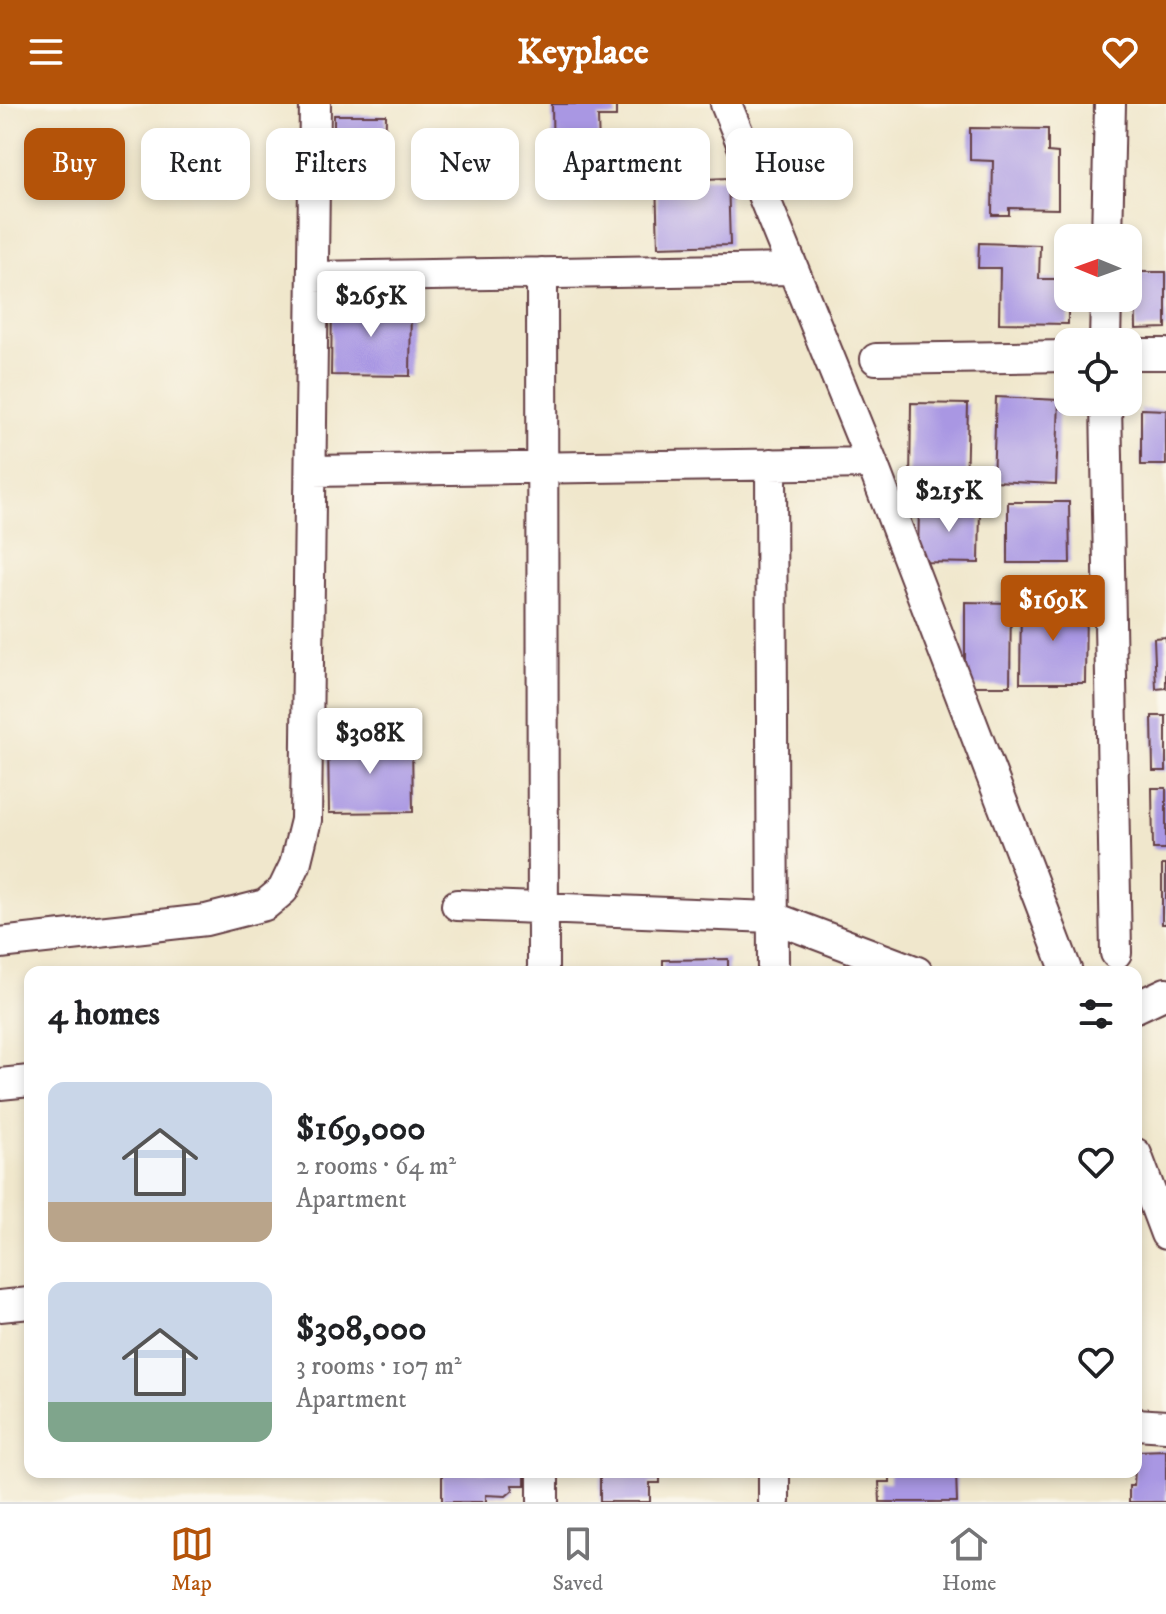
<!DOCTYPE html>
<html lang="en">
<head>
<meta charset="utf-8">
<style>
  body { margin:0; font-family:"IM FELL DW Pica",serif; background:#f2f2f2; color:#202124; height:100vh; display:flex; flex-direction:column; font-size:30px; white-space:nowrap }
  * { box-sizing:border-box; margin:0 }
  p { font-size:26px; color:#757577 }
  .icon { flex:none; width:44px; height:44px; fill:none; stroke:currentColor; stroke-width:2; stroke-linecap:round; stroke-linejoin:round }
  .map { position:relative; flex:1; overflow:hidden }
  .details { position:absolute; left:24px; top:862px; width:1118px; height:512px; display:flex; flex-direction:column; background:#fff; border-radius:16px; box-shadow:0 4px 12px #0003 }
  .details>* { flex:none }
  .banner { position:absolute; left:24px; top:24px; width:1118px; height:72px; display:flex; gap:16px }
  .needle { width:52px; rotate:271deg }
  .controls { position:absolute; left:1054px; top:120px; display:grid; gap:16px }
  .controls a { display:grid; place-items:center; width:88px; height:88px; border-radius:16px; background:#fff; box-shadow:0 4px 12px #0003; font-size:40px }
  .price { position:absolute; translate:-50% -68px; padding:0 18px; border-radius:8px; background:#fff; color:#222; font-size:26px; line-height:52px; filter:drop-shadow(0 2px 4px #0008) }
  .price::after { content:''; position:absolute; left:50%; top:48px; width:24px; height:18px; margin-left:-12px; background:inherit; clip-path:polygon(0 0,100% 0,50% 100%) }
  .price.on { background:#b45309; color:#fff }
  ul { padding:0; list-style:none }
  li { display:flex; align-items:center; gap:24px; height:200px; padding:0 24px }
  li span { display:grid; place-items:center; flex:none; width:224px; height:160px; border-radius:16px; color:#555 }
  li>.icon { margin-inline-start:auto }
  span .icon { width:96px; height:96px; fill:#fffc; stroke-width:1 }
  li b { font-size:34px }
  h2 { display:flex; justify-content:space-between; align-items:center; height:96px; padding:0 24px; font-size:34px }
  .tag { padding:0 28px; border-radius:16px; background:#fff; box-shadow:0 4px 12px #0003; font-size:28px; line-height:72px }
  .tag.on { background:#b45309; color:#fff }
  header { display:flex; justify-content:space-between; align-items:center; height:104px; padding:0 24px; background:#b45309; color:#fff; font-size:36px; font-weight:700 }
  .dock { display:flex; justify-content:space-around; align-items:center; height:112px; border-top:2px solid #e0e0e0; background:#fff; font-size:22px; color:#757577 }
  .dock a { display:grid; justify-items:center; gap:4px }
  .dock .on { color:#b45309 }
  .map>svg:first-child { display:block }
  .building { fill:#a997e3 }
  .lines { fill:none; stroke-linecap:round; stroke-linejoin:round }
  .minor-casing { stroke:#633d43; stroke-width:34 }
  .minor { stroke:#fff; stroke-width:30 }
</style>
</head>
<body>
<header><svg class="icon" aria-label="menu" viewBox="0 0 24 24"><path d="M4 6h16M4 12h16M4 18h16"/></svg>Keyplace<svg class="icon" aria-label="heart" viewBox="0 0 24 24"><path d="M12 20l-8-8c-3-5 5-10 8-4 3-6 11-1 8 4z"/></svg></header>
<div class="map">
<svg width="1166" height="1398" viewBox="0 0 1166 1398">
  <rect width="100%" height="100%" fill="#fbf7ec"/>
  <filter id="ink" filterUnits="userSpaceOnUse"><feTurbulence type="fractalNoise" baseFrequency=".0125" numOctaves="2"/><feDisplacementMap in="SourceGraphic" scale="16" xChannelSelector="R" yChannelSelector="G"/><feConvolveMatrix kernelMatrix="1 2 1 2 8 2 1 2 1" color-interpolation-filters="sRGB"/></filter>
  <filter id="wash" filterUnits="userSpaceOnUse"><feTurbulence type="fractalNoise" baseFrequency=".006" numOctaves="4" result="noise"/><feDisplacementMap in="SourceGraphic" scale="32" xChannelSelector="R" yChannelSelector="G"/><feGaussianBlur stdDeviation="1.8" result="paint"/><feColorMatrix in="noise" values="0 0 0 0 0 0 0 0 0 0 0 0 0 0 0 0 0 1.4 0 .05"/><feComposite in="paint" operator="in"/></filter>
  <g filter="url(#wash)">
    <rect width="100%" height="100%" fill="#f0e7cc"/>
    <g id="blocks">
      <path class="building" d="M552,0H616V13H598L599,44H578V64H553Z
        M334,11H386L385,62H334Z
        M970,24L1048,25V48L1058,49V105L1009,104V111H992L993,57L970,56Z
        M728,74L730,141L658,143L656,77Z
        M979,139L1040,141L1039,175H1068V220L999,219L1000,164H978Z
        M1135,168H1166V224L1136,225Z
        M332,198L411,199L410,272L331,271Z
        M996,293L1059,296L1056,380L993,377Z
        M911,299L968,300L966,385L910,383Z
        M1141,305L1166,306V361H1141Z
        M1008,398H1069L1070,459H1008Z
        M919,401L980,402L979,459L918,458Z
        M965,498L1011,499L1010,582H965Z
        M1021,498L1086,499L1085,579H1020Z
        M1166,533V584L1156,585L1154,534Z
        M1152,612H1166V667H1153Z
        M412,636L413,708L329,709L328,637Z
        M1152,684H1166V745H1153Z
        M1162,761H1166V820H1162Z
        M728,855V868H663V856Z
        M1166,1346V1398H1129V1382H1134L1136,1347Z
        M442,1368H525V1381H512L513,1386L506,1392L486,1391V1398H442Z
        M615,1368H660V1379H650V1398H600V1373L615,1372Z
        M890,1368H956L957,1398H880L879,1378H890Z"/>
    </g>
  </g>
  <g filter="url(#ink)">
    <use href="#blocks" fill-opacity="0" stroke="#633d43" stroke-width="2"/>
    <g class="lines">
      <defs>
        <path id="minor" d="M726,0L872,359L1067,868
          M1107,134L1110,0
          M542,169L543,868
          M313,173L793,165
          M1105,238L1106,194
          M1128,250H1166
          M876,255L1068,252
          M1106,298L1116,849
          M771,360L773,868
          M311,367L872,359
          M457,801L772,813L917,868
          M0,839L206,816L265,801L283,786L295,761L306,716L315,0
          M1136,903L1166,889
          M0,980L30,977
          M1136,1050L1166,1130
          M0,1202L30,1199
          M1136,1320L1166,1322
          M543,1368V1398
          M774,1368V1398"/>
      </defs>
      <use href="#minor" class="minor-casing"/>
      <use href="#minor" class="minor"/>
    </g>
  </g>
</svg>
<div class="controls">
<a><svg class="needle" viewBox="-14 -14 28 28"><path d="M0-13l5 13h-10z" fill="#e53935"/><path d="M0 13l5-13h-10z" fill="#757577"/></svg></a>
<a><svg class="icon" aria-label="locate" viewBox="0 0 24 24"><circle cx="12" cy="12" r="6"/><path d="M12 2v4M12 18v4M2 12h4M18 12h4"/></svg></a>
</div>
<b class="price" style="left:371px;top:235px">$265K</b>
<b class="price" style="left:949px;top:430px">$215K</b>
<b class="price on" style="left:1053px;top:539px">$169K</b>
<b class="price" style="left:370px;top:672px">$308K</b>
<div class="banner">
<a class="tag on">Buy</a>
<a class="tag">Rent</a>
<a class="tag">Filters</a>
<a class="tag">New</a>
<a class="tag">Apartment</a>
<a class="tag">House</a>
</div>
<section class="details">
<h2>4 homes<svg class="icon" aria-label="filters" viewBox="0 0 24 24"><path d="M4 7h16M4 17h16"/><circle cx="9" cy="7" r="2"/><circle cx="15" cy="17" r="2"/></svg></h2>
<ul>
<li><span style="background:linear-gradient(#c9d6e8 75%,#b9a48a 0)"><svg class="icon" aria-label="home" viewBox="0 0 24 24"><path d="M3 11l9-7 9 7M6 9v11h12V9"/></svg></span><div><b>$169,000</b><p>2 rooms · 64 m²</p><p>Apartment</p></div><svg class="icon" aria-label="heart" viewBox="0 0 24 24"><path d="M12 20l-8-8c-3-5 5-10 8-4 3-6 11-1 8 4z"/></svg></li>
<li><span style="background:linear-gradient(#c9d6e8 75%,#7fa58c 0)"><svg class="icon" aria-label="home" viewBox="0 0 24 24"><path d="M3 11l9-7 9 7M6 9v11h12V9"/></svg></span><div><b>$308,000</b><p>3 rooms · 107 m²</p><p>Apartment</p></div><svg class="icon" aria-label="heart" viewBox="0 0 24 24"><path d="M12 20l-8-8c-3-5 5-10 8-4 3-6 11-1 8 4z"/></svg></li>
</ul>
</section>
</div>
<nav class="dock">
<a class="on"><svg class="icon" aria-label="map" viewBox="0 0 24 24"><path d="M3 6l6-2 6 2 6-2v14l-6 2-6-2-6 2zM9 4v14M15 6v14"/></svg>Map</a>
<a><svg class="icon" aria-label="saved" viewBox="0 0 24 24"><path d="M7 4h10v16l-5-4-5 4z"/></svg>Saved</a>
<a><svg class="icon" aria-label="home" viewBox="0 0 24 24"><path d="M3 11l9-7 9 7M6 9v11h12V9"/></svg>Home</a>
</nav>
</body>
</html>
